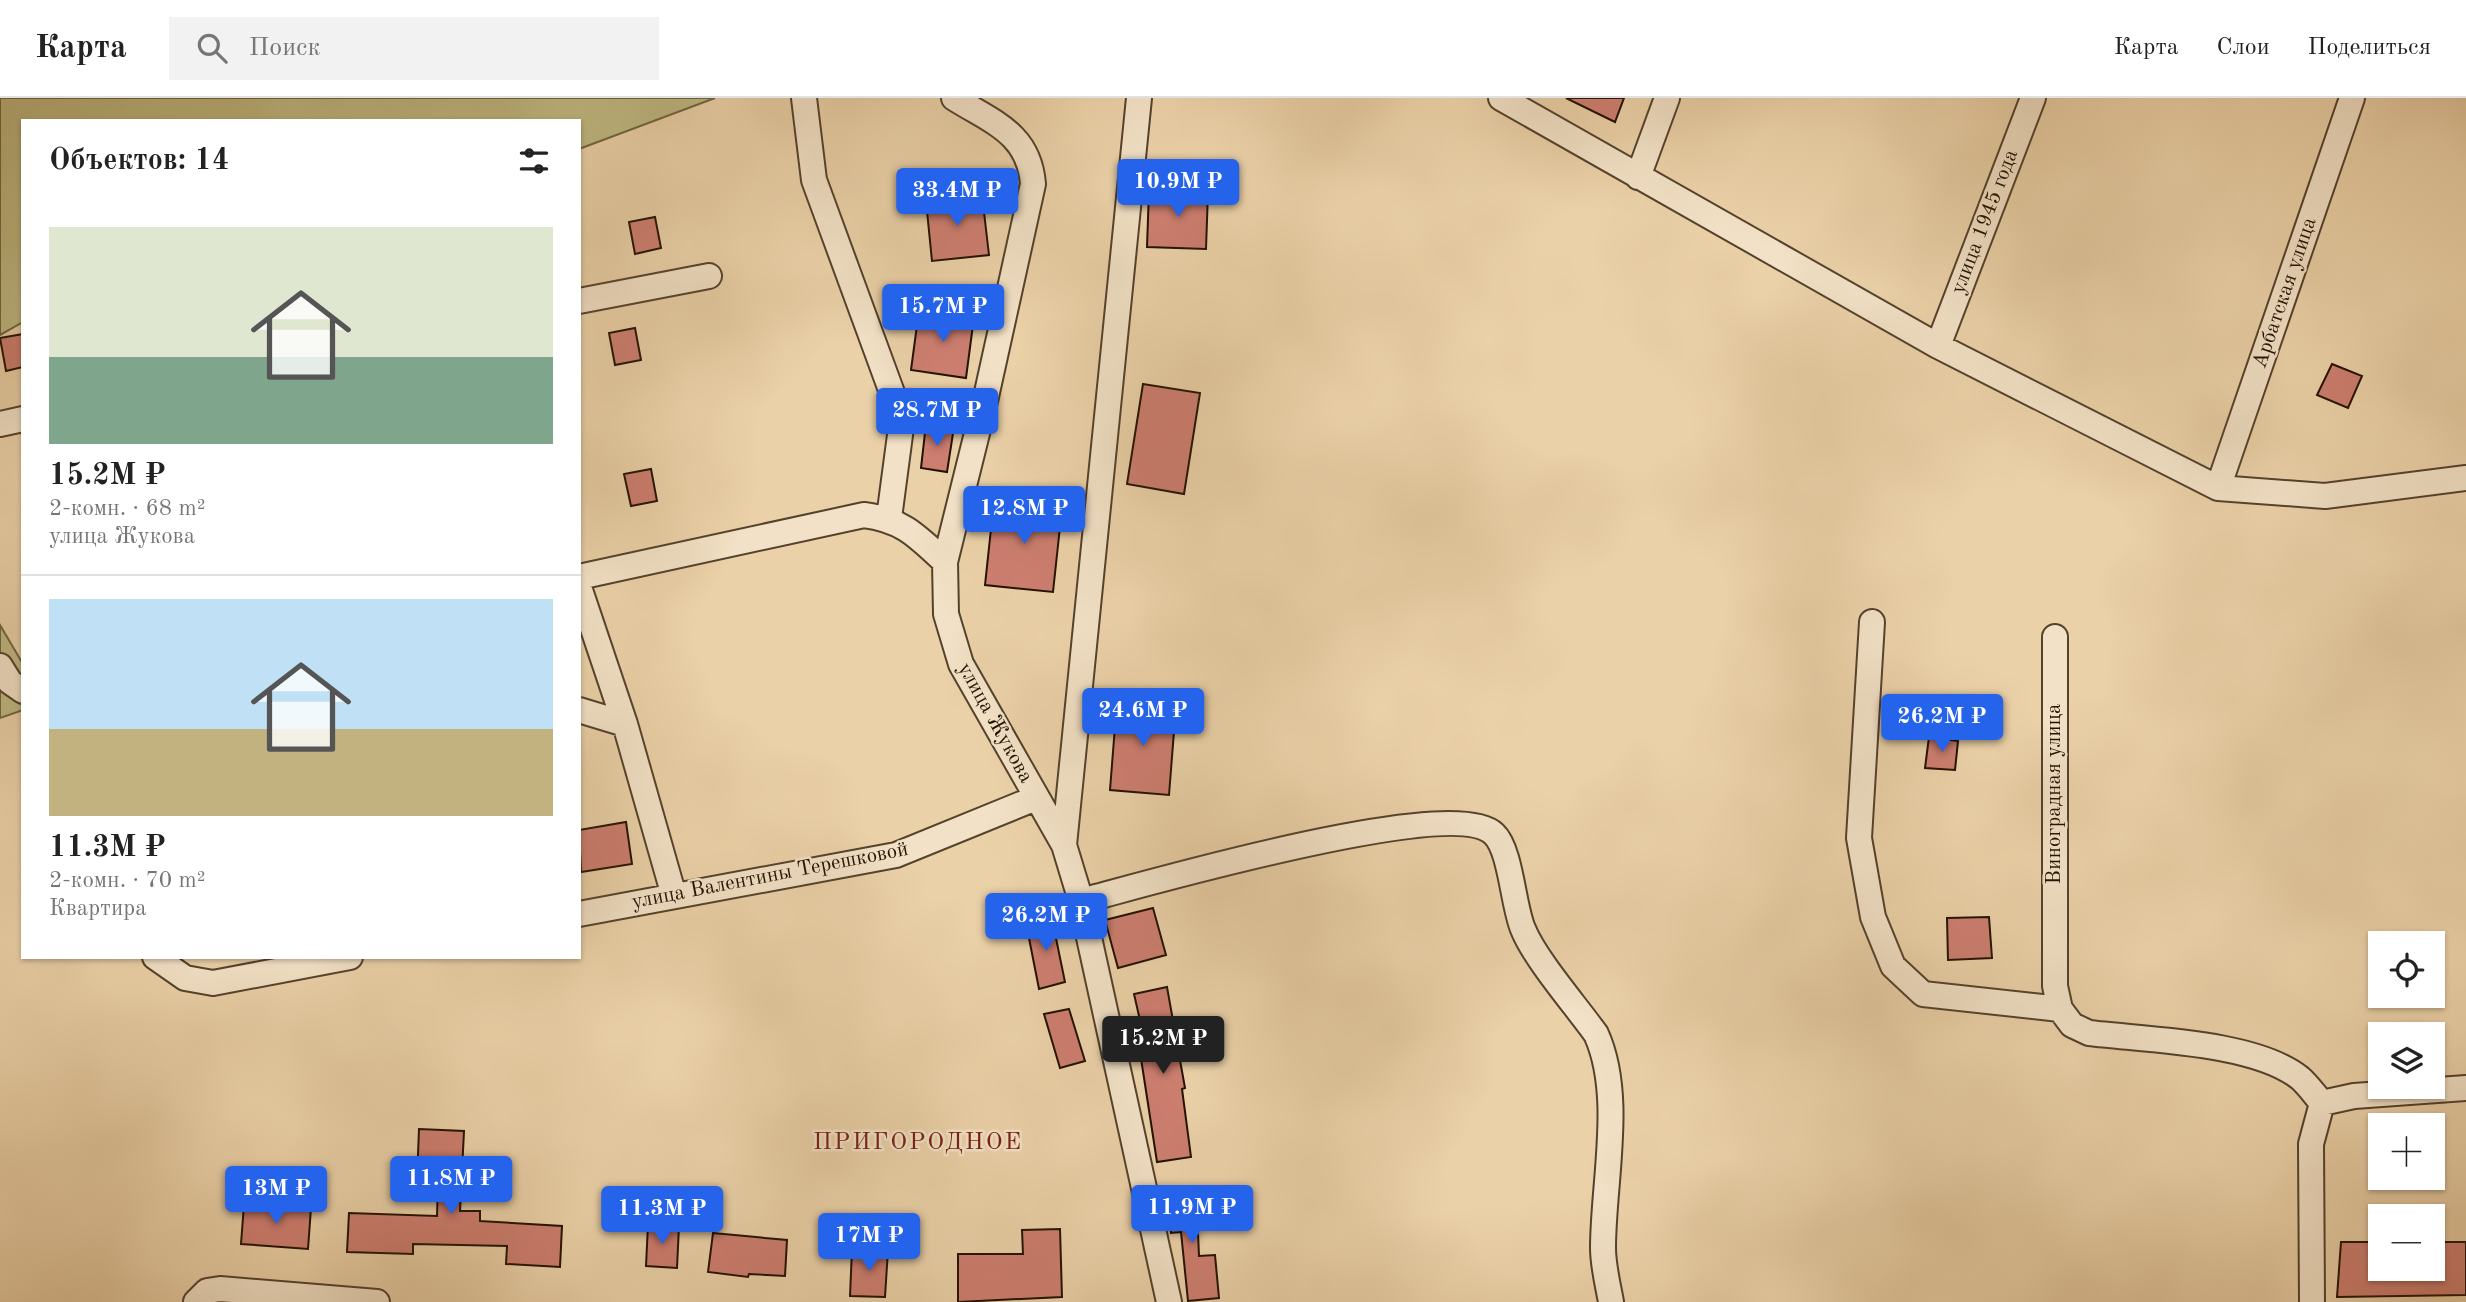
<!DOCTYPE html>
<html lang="ru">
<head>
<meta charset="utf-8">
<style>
  body { margin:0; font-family:"Old Standard TT",serif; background:#f2f2f2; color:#222; height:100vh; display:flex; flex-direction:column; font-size:26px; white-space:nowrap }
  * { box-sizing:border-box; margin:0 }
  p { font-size:23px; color:#767676 }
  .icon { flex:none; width:38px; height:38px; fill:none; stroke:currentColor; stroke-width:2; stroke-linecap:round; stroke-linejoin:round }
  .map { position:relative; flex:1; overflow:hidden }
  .panel { position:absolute; left:21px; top:21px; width:560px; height:840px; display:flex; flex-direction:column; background:#fff; border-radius:0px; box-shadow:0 2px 5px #0004 }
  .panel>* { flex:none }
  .controls { position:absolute; left:2368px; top:833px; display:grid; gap:14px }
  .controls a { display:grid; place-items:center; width:77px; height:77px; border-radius:0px; background:#fff; box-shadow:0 2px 5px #0004; font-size:35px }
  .price { position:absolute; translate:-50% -60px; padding:0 16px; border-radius:7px; background:#2563eb; color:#fff; font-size:23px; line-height:46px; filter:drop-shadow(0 2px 4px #0008) }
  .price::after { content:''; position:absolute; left:50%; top:42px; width:21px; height:16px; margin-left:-10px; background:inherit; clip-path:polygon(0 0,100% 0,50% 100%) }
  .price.selected { background:#222; color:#fff }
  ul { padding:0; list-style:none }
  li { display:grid; align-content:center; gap:14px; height:371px; padding:0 28px }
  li+li { border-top:2px solid #e0e0e0 }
  li span { display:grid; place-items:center; height:217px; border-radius:0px; color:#555 }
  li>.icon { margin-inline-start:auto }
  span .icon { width:126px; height:126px; fill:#fffc; stroke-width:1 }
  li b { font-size:30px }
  h2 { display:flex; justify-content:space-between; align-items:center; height:84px; padding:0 28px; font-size:30px }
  header { display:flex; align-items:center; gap:42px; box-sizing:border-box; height:98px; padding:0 35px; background:#fff; border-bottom:2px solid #e0e0e0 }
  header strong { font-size:33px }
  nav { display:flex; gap:38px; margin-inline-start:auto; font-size:24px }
  .search { width:490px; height:63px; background:#f2f2f2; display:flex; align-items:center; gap:18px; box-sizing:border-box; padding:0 24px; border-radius:0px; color:#767676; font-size:26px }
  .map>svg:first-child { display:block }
  .green { fill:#bfb982; stroke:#706642; stroke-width:2 }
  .building { fill:#cd7e70; stroke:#221202; stroke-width:2 }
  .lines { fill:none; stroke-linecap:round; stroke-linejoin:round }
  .minor-casing { stroke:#54422c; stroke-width:28 }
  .minor { stroke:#f2e1c6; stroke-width:24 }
  .labels { text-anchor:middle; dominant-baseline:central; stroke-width:5; stroke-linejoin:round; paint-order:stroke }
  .street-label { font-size:21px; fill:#221202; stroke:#f2e1c6 }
  .quarter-label { font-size:24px; letter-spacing:2px; fill:#7a1f14; stroke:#f2e1c6 }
</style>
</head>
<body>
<header>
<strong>Карта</strong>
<div class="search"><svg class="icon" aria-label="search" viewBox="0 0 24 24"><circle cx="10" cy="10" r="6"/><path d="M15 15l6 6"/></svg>Поиск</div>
<nav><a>Карта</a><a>Слои</a><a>Поделиться</a></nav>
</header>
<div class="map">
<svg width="2466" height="1204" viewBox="0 0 2466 1204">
  <rect width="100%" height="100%" fill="#ebd1a8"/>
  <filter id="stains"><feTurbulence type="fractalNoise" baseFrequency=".00286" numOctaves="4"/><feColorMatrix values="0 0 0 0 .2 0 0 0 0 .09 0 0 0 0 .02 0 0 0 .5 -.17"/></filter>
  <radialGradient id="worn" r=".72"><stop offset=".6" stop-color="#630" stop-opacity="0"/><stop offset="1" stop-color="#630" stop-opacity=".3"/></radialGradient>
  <path class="green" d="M0,0H715L579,51V23H23V224L0,237Z
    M0,527L23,566V612L0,620Z"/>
  <path class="building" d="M1566,0H1624L1615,24Z
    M1149,92L1208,94L1206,151L1147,149Z
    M982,97L989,157L932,163L926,103Z
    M655,119L661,150L635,156L629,124Z
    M919,212L974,219L966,280L911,272Z
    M635,230L641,262L615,267L609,235Z
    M23,236V269L6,273L0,240Z
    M2332,266L2362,278L2348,310L2317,297Z
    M1143,286L1200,295L1184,396L1127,386Z
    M926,326L954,329L947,374L921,370Z
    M651,371L657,403L631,408L624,376Z
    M994,403L1062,410L1053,494L985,487Z
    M1117,603L1176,608L1169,697L1110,692Z
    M1929,639L1958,643L1955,672L1925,670Z
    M626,724L632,766L581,774L579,732Z
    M1153,810L1166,857L1118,870L1105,822Z
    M1051,816L1065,884L1039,891L1027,830Z
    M1989,819L1992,860L1948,862L1947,820Z
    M1167,889L1185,990L1182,991L1191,1059L1157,1064L1140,954L1147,953L1134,896Z
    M1069,911L1085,963L1060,970L1044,916Z
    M419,1031L464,1033L460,1113H480V1123L562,1128L560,1169L506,1166L507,1148L413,1146V1156L347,1154L349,1115L437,1118L438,1083L417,1082Z
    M1196,1088L1199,1158L1215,1157L1219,1200L1188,1203L1181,1134L1171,1135L1168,1090Z
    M244,1106L311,1110L308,1151L241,1146Z
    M648,1126L679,1128L677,1170L646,1168Z
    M1060,1131L1062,1199L958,1204V1156H1023L1022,1132Z
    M713,1135L787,1142L785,1178L749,1176L748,1179L708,1174Z
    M2341,1144H2380V1171H2432V1144H2466V1197L2337,1199Z
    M852,1151L888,1152L885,1199L850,1198Z"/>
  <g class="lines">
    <defs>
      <path id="minor" d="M804,0L814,82L902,322L889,420
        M954,0C992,24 1029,35 1033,86L986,299L945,464L946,516L961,566L1064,747L1081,803L1169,1204
        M1501,0L1938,248L2218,390L2325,398L2466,380
        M1638,79L1667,0
        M579,203L709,178
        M1938,248L2033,0
        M0,326L23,321
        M2218,390L2352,0
        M579,479L864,417C903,422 917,438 945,464
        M579,489L625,626L674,798
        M1872,524L1859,740L1873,819L1893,868L1923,896L2060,911
        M2055,539V888L2060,911L2072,927L2089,935C2148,942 2255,944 2300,980C2308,987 2315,997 2322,1005
        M0,568L10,584L23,593
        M579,612L625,626
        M1064,747L1139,0
        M1081,803C1143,787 1453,696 1494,736C1511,752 1513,808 1523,831C1535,861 1576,908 1596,936C1624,997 1603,1084 1603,1150C1603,1168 1608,1187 1611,1204
        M579,816L896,757L1036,700
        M155,859L185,880L213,885L350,859
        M2322,1005L2354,998L2466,990
        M196,1204L207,1193L220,1191L377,1204
        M2312,1204L2311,1046L2322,1005"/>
    </defs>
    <use href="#minor" class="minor-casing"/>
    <use href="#minor" class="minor"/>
  </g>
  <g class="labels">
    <g class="street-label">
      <text transform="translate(1985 124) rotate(-69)">улица 1945 года</text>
      <text transform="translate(2285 195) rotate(-71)">Арбатская улица</text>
      <text transform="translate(995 625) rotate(61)">улица Жукова</text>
      <text transform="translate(2054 696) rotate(-90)">Виноградная улица</text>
      <text transform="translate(770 778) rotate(-11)">улица Валентины Терешковой</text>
    </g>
    <g class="quarter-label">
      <text x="918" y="1045">ПРИГОРОДНОЕ</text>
    </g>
  </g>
  <rect width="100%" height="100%" filter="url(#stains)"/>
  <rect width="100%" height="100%" fill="url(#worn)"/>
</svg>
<div class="controls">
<a><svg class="icon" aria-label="locate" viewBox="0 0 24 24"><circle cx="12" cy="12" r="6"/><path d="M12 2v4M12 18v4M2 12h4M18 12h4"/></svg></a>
<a><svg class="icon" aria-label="layers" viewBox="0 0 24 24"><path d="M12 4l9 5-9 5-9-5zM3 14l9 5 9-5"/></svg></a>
<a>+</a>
<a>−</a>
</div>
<b class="price" style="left:1178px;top:121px">10.9M ₽</b>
<b class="price" style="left:957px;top:130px">33.4M ₽</b>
<b class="price" style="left:943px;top:246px">15.7M ₽</b>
<b class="price" style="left:937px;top:350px">28.7M ₽</b>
<b class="price" style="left:1024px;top:448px">12.8M ₽</b>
<b class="price" style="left:1143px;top:650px">24.6M ₽</b>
<b class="price" style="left:1942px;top:656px">26.2M ₽</b>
<b class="price" style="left:1046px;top:855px">26.2M ₽</b>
<b class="price selected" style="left:1163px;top:978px">15.2M ₽</b>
<b class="price" style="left:451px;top:1118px">11.8M ₽</b>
<b class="price" style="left:276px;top:1128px">13M ₽</b>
<b class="price" style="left:1192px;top:1147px">11.9M ₽</b>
<b class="price" style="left:662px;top:1148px">11.3M ₽</b>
<b class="price" style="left:869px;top:1175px">17M ₽</b>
<section class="panel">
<h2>Объектов: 14<svg class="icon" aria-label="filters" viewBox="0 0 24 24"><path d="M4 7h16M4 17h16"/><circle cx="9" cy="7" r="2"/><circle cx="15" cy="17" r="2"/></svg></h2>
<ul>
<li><span style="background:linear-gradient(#dfe7d0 60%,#7fa58c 0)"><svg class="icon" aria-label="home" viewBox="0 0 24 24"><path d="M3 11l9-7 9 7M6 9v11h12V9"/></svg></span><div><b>15.2M ₽</b><p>2-комн. · 68 m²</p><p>улица Жукова</p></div></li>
<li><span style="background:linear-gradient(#bfe0f5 60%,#c2b280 0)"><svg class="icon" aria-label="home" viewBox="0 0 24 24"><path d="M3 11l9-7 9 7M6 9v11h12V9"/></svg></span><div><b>11.3M ₽</b><p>2-комн. · 70 m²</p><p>Квартира</p></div></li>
</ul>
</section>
</div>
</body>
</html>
